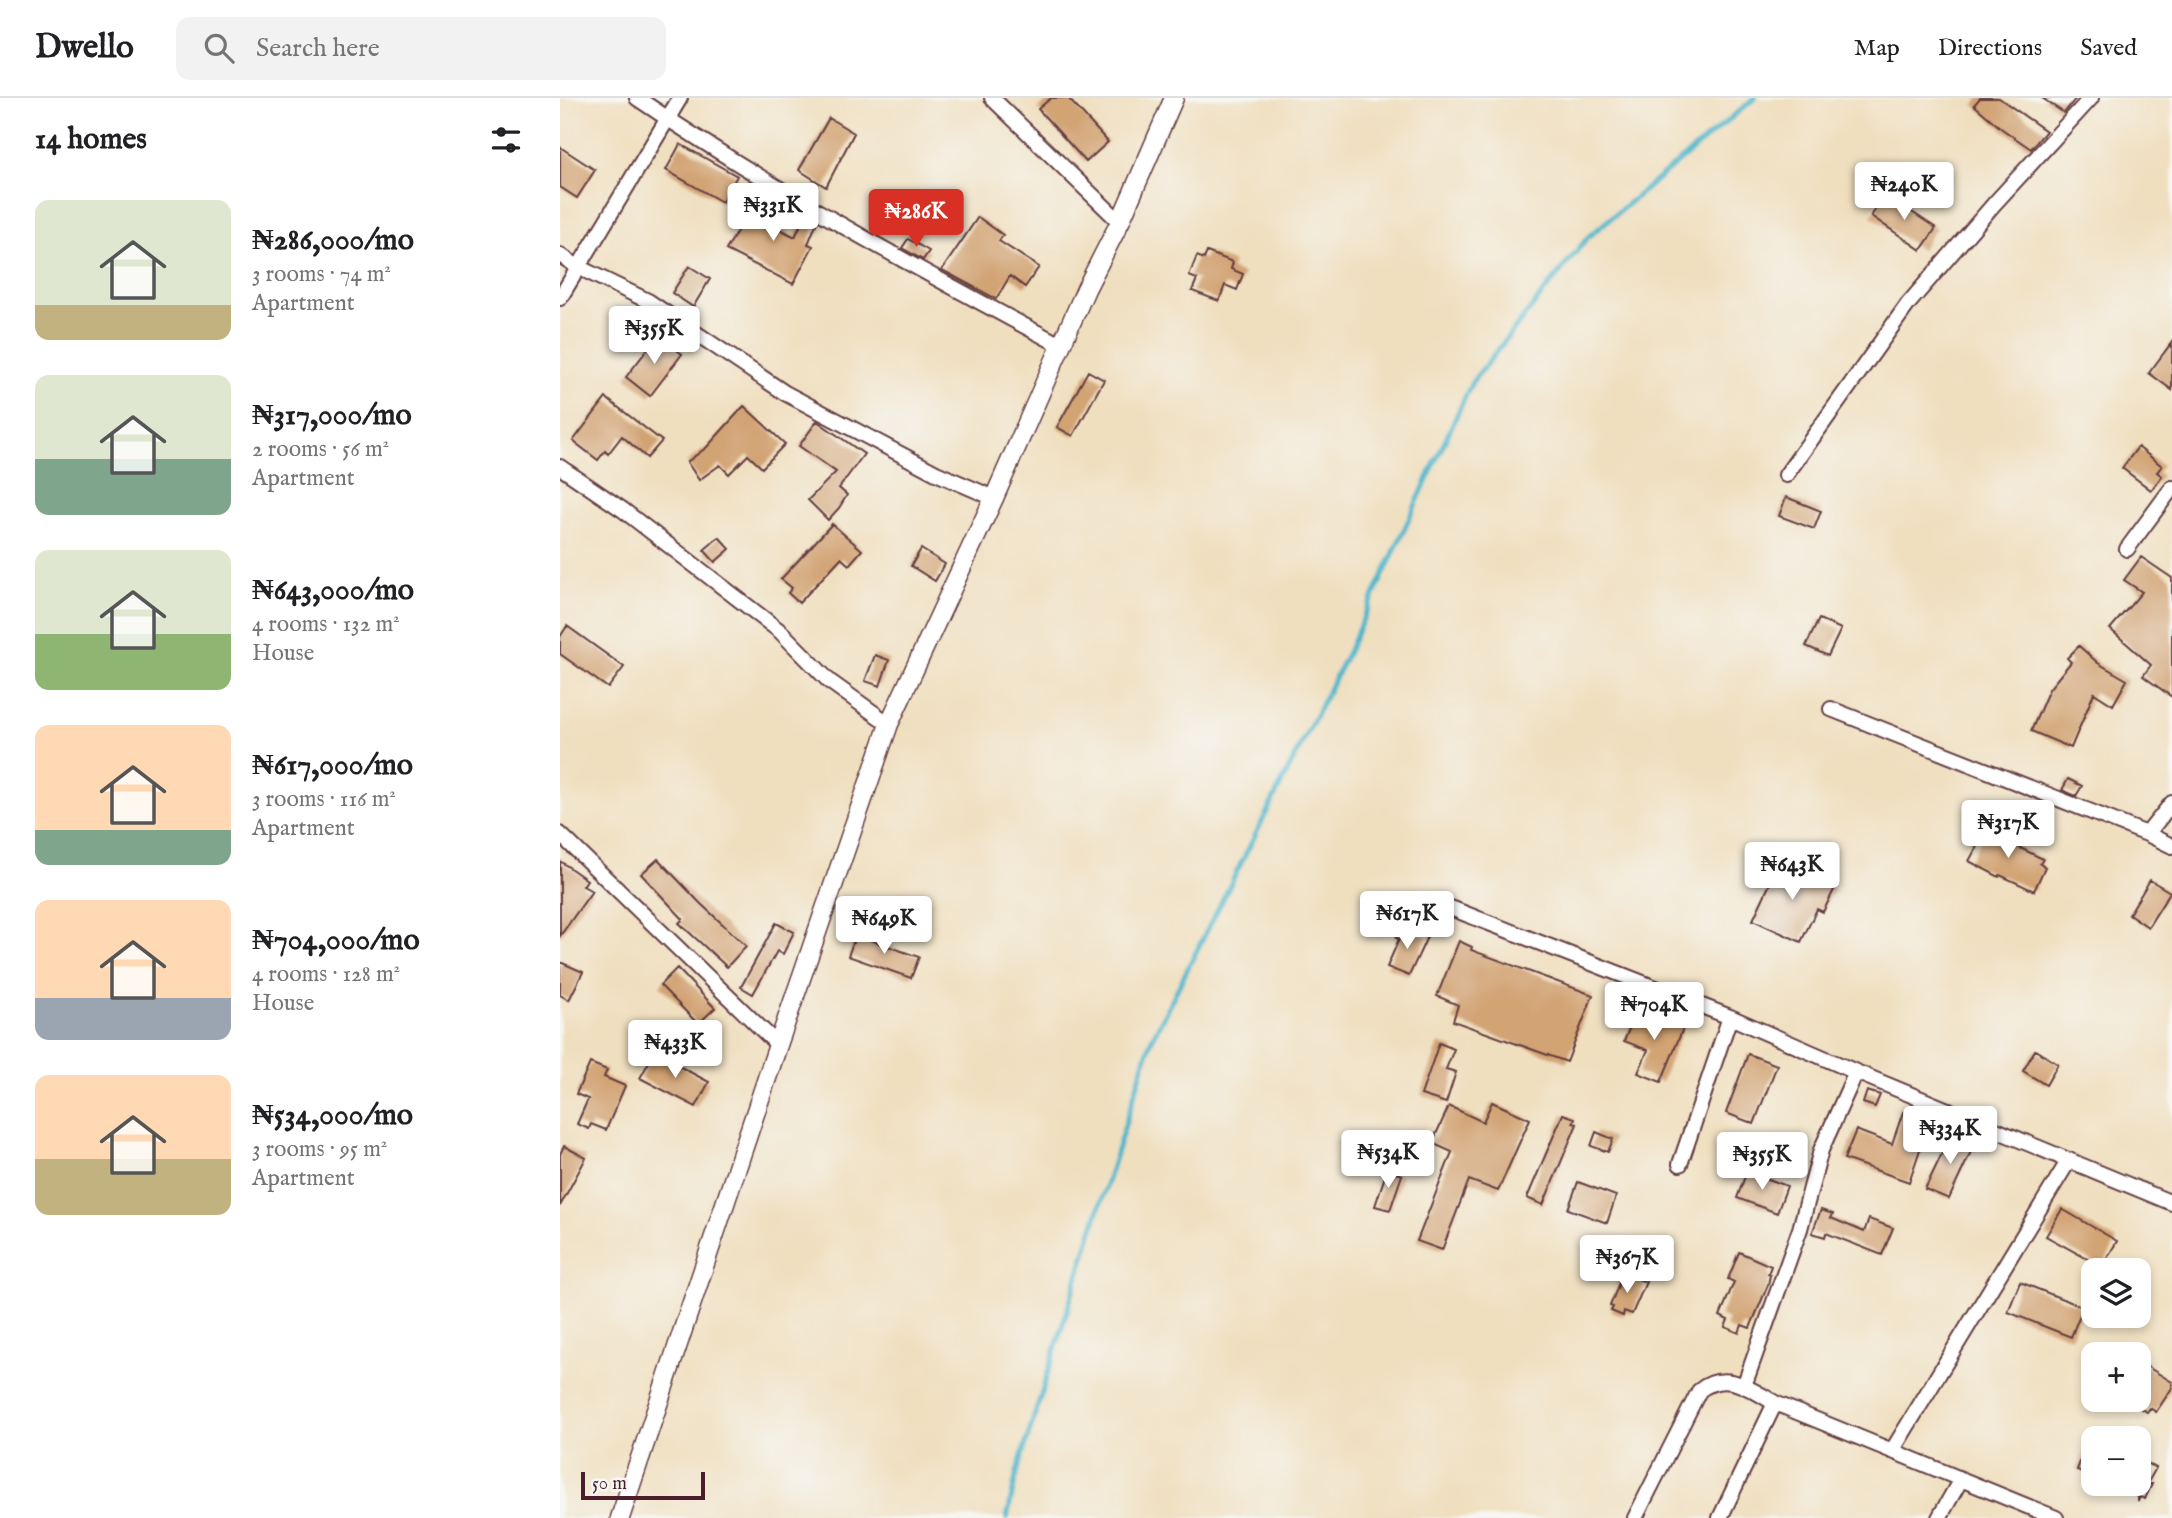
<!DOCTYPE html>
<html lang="en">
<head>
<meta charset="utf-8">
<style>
  body { margin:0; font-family:"IM FELL English",serif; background:#f2f2f2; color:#202124; height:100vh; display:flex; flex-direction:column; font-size:26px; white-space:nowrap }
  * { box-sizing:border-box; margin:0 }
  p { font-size:23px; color:#757577 }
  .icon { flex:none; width:38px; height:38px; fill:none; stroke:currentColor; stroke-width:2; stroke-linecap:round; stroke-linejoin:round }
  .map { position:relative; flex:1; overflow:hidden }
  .sheet { display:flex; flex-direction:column; background:#fff; width:560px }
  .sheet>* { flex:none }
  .tools { position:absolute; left:1521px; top:1160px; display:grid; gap:14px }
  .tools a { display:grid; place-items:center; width:70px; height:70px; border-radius:14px; background:#fff; box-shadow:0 4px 10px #0003; font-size:35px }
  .scale { position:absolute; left:21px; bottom:18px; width:124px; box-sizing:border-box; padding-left:7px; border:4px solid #4a1f2b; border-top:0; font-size:19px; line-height:24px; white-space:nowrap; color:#4a1f2b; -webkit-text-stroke:5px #f6f6f2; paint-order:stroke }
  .price { position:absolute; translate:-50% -60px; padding:0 16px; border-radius:7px; background:#fff; color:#222; font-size:23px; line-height:46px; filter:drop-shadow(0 2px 4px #0008) }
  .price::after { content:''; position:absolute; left:50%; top:42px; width:21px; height:16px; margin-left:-10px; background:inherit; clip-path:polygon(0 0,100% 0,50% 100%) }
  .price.selected { background:#d93025; color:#fff }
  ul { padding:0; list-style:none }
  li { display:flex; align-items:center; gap:21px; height:175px; padding:0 35px }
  li span { display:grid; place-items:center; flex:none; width:196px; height:140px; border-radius:14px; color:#555 }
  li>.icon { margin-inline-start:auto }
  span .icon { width:84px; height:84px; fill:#fffc; stroke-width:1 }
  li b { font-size:30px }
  h2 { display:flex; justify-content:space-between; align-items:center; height:84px; padding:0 35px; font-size:30px }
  header { display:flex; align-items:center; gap:42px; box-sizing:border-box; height:98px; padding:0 35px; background:#fff; border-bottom:2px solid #e0e0e0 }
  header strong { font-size:33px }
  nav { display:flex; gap:38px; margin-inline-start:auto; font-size:24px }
  .search { width:490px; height:63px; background:#f2f2f2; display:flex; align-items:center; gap:18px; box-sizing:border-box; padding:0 24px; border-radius:14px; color:#757577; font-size:26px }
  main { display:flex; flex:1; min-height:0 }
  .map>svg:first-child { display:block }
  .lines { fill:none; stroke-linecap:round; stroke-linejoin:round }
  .stream { stroke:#4cb5ca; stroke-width:5 }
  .building { fill:#d2a373 }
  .minor-casing { stroke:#633c41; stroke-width:18 }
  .tertiary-casing { stroke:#633c41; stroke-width:21 }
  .minor { stroke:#fff; stroke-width:14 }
  .tertiary { stroke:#fff; stroke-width:18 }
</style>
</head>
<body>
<header>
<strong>Dwello</strong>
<div class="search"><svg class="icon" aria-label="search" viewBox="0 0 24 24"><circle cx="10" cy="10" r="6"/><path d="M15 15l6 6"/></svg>Search here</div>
<nav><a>Map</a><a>Directions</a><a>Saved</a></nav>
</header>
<main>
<section class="sheet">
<h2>14 homes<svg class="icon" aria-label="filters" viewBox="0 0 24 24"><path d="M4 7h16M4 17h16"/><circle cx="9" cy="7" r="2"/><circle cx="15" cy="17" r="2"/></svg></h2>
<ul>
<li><span style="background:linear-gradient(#dfe7d0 75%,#c2b280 0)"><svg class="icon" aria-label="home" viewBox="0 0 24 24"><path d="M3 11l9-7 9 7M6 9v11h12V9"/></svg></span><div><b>₦286,000/mo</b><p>3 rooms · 74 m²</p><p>Apartment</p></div></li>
<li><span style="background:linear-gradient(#dfe7d0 60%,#7fa58c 0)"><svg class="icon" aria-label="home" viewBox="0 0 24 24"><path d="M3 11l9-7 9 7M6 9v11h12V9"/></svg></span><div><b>₦317,000/mo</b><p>2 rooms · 56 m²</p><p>Apartment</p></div></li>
<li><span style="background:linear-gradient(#dfe7d0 60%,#8fb573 0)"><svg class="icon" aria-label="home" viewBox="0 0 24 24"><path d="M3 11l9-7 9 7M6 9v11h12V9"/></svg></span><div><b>₦643,000/mo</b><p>4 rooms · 132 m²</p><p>House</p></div></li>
<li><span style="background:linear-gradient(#ffd9b3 75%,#7fa58c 0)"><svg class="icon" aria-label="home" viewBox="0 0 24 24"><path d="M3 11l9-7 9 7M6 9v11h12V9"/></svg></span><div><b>₦617,000/mo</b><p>3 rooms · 116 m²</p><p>Apartment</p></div></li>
<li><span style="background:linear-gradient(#ffd9b3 70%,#9aa5b1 0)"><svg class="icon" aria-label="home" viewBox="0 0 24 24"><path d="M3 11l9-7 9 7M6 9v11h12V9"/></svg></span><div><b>₦704,000/mo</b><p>4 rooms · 128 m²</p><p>House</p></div></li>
<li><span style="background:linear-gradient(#ffd9b3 60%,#c2b280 0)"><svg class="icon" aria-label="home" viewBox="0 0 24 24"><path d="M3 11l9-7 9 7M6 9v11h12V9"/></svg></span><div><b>₦534,000/mo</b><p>3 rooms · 95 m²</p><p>Apartment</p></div></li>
</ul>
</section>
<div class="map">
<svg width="1612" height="1420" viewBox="0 0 1612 1420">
  <rect width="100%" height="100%" fill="#f6f6f2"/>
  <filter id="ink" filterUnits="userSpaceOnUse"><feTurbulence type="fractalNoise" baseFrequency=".0143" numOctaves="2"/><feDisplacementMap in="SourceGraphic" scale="14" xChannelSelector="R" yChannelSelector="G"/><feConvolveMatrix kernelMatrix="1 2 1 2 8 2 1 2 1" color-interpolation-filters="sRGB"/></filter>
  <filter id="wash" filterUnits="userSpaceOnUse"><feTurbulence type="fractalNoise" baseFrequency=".00686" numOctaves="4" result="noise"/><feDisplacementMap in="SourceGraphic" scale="28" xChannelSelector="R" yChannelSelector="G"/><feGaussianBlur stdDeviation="1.57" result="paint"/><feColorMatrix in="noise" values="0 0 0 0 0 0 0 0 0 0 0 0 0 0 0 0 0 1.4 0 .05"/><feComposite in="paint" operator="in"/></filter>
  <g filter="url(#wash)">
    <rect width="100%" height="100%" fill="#f0dfbf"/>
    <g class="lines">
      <path class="stream" d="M447,1420L457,1374L591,943L787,556L912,284L1028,139L1195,0"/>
    </g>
    <g id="blocks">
      <path class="building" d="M491,0H508L548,44L526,64L478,11Z
        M1420,0H1439L1486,33L1471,51L1442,31L1414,7Z
        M1482,0H1516L1504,15Z
        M269,20L294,35L266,89L239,72Z
        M120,46L177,78L162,104L106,72Z
        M0,49L35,72L17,100L0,89Z
        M207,94L218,101L207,121L209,122L207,124L235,139L245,117L257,124L248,146L253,148L233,186L166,152L190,111L196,114Z
        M1326,97L1376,130L1361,152L1311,118Z
        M352,105L363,111L352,132L340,126Z
        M418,119L443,137L439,143L479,169L465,189L450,178L436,201L382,172Z
        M348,141L369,153L363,162L342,150Z
        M647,154L673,164L671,171L683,176L677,192L665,187L659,203L632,193L637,181L629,178L637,158L644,161Z
        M129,168L150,181L133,209L112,195Z
        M98,238L122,256L90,298L66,279Z
        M1612,244V292L1589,275Z
        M528,273L544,282L513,338L497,329Z
        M46,300L102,343L87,360L62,338L48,356L45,353L38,362L13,343Z
        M184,308L225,346L202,370L188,357L169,376L160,367L139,382L127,364L147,349Z
        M257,323L304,356L279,390L287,397L279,410L268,422L248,402L276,374L239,348Z
        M1578,349L1602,368L1597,374L1602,378L1591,392L1562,370Z
        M1226,399L1261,413L1254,431L1219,418Z
        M272,426L302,452L289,467L281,460L239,505L228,495L232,490L221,481Z
        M159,439L170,451L155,464L144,452Z
        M361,451L385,466L375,483L351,468Z
        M1581,459L1612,480V599L1583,578L1591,567L1550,531L1582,494L1564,482Z
        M1259,521L1281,531L1268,558L1246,548Z
        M7,528L64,569L48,590L0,556V539Z
        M1519,548L1538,565L1567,582L1553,607L1534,595L1511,650L1471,633L1489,591L1511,564L1507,560Z
        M315,557L329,562L320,588L305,583Z
        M1508,681L1522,688L1516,698L1502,692Z
        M1426,732L1434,736L1435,734L1450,741L1448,744L1483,761L1480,766L1485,769L1474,793L1440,777L1439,779L1409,763Z
        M98,761L140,805L186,848L167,869L119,825L123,821L81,776Z
        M0,763L27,782L23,788L32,793L0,838Z
        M1220,764L1275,790L1263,814L1257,811L1241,844L1193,822Z
        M1590,782L1610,794L1588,829L1569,816Z
        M216,825L234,834L223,856L217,853L193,896L181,889Z
        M841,828L867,839L849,878L827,869L839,841L836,840Z
        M296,837L359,859L351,880L288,858Z
        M899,843L912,849L911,852L1033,897L1007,964L893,923L898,907L877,898Z
        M0,864L23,874L9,902L0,897Z
        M117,870L155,910L138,926L100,887Z
        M1077,912L1090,918L1091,915L1124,928L1101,984L1078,975L1088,952L1064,943Z
        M879,945L894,951L886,971L896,974L886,1005L861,997Z
        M1475,952L1498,966L1486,987L1463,973Z
        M94,955L149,984L136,1009L80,980Z
        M1188,956L1217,967L1194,1026L1166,1015Z
        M30,965L47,972L44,979L65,988L46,1032L31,1026L29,1031L17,1026L28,1001L16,996Z
        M1307,993L1320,997L1315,1009L1303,1005Z
        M932,1004L970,1021L938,1093L909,1082L882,1152L857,1143L892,1054L872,1045L889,1008L923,1024Z
        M1343,1014L1370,1022L1349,1084L1284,1061L1296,1032L1332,1046Z
        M1003,1016L1015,1020L1013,1025L1017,1026L983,1107L967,1100Z
        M1036,1034L1053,1041L1048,1054L1031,1048Z
        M1392,1035L1415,1045L1389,1101L1365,1091Z
        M4,1048L26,1060L0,1108V1056Z
        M827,1072L842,1077L830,1112L815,1108Z
        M1187,1073L1227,1088L1217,1115L1177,1100Z
        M1018,1084L1056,1098L1047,1125L1008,1111Z
        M1502,1111L1557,1143L1542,1169L1486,1138Z
        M1261,1112L1273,1116L1271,1120L1304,1134L1309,1121L1333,1130L1322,1157L1266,1135L1265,1139L1252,1135Z
        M1179,1154L1211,1168L1208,1176L1210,1177L1208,1187L1190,1230L1182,1227L1179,1235L1165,1229L1168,1222L1160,1218L1174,1184L1168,1181Z
        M1063,1175L1086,1184L1072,1216L1064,1213L1063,1218L1051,1213L1053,1209L1050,1208Z
        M1460,1184L1523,1209L1511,1239L1448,1214Z
        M1578,1263L1612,1284V1290L1596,1314L1590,1310L1587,1314L1578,1309Z
        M1532,1332H1533V1378L1517,1372Z
        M1578,1361L1596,1370L1587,1386H1592L1585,1401L1580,1399L1578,1403V1398L1554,1386H1578Z"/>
    </g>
  </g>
  <g filter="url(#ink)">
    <use href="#blocks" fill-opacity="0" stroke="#633c41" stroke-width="2"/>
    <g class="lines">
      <defs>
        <path id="minor" d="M77,0C212,92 356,170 500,247
          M432,0L560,124
          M0,157L18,169L88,203L225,295L376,375L434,400
          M0,200L120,0
          M0,369L63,412L221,534L269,583L329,626
          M1226,377L1348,206L1434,106L1531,0
          M1567,451L1612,390
          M1271,611L1587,736L1612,748
          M0,736L218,947
          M1587,736L1612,705
          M888,809L1170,919L1296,974L1612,1105
          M1120,1066L1170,919
          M1184,1288L1240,1131L1261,1052L1296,974
          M1332,1353L1509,1062
          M1075,1420L1139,1293C1165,1271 1190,1291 1215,1305L1496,1420
          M1160,1420L1215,1305
          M1379,1420L1401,1381"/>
        <path id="tertiary" d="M60,1420L218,947L329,626L434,400L526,191L560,124L614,0"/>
      </defs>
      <use href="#minor" class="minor-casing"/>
      <use href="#tertiary" class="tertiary-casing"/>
      <use href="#minor" class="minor"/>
      <use href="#tertiary" class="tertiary"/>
    </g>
  </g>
</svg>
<div class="tools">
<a><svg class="icon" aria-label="layers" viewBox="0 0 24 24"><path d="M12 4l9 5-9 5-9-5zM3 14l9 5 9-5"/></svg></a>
<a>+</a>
<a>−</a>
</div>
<div class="scale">50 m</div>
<b class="price" style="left:1344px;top:124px">₦240K</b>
<b class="price" style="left:213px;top:145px">₦331K</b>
<b class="price selected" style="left:356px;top:151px">₦286K</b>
<b class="price" style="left:94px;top:268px">₦355K</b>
<b class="price" style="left:1448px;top:762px">₦317K</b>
<b class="price" style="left:1232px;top:804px">₦643K</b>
<b class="price" style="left:847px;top:853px">₦617K</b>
<b class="price" style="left:324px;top:858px">₦649K</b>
<b class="price" style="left:1094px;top:944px">₦704K</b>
<b class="price" style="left:115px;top:982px">₦433K</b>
<b class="price" style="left:1390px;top:1068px">₦334K</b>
<b class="price" style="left:828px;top:1092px">₦534K</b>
<b class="price" style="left:1202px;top:1094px">₦355K</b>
<b class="price" style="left:1067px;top:1197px">₦367K</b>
</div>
</main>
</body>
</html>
